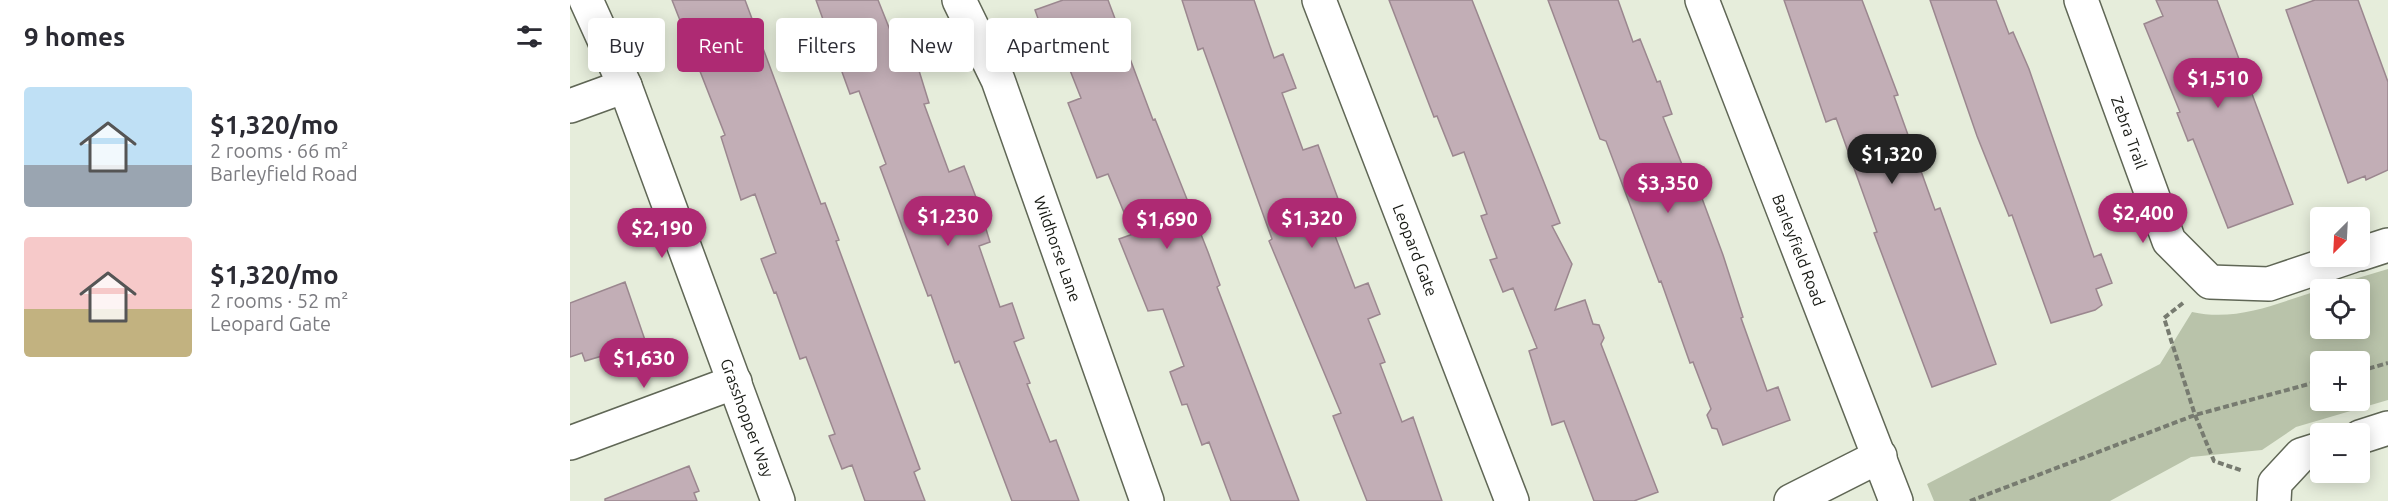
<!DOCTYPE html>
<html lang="en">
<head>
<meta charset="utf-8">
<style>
  body { margin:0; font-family:Ubuntu,sans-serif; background:#f2f2f3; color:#2b2b33; height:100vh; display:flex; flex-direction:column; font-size:22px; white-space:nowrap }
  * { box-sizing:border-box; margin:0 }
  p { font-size:20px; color:#7c7c81 }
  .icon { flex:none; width:33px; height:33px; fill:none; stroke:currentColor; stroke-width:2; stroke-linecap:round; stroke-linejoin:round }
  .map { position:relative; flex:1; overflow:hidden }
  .panel { display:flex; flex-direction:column; background:#fff; width:570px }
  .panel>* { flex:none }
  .guide { position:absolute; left:18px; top:18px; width:570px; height:54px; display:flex; gap:12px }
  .needle { width:39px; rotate:204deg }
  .controls { position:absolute; left:1740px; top:207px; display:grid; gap:12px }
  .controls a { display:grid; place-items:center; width:60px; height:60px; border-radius:6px; background:#fff; box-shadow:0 3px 15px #0003; font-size:30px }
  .price { position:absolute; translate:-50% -51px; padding:0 14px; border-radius:21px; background:#ae2a73; color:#fff; font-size:20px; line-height:39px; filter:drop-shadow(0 2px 3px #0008) }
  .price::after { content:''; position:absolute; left:50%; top:36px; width:18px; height:14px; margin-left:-9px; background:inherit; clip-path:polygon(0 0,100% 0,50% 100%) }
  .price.active { background:#222; color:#fff }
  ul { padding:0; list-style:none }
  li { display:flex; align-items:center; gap:18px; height:150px; padding:0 24px }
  li span { display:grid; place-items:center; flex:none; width:168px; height:120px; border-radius:6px; color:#555 }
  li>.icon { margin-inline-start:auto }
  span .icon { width:72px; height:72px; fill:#fffc; stroke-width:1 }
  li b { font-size:26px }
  h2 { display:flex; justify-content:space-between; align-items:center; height:72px; padding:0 24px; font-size:26px }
  .pill { padding:0 21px; border-radius:6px; background:#fff; box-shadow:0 3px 15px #0003; font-size:21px; line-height:54px }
  .pill.active { background:#ae2a73; color:#fff }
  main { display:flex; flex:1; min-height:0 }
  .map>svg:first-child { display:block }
  .green { fill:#b9c3aa; fill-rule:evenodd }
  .building { fill:#c2aeb6; stroke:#9b878f; stroke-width:1.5 }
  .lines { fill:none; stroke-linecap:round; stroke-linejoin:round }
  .minor-casing { stroke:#606756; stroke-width:36 }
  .path { stroke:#777b70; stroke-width:4; stroke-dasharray:6 3; stroke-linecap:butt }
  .minor { stroke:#fff; stroke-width:33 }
  .labels { text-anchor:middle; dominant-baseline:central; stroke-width:4.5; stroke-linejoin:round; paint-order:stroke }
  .street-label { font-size:16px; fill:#171913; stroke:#e6eddb }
</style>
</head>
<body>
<main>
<section class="panel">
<h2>9 homes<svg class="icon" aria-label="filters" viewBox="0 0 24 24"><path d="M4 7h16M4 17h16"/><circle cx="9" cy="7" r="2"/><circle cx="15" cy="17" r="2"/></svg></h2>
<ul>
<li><span style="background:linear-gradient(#bfe0f5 65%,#9aa5b1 0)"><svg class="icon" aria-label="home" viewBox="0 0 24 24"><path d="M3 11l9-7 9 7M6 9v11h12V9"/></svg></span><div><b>$1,320/mo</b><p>2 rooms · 66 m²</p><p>Barleyfield Road</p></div></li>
<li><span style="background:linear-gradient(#f6c9c9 60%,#c2b280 0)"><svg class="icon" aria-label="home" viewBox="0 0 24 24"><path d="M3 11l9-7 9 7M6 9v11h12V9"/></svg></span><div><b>$1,320/mo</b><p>2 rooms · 52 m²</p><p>Leopard Gate</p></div></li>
</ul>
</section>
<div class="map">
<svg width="1818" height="501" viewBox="0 0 1818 501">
  <rect width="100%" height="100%" fill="#e6eddb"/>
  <path class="green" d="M1818,269V400L1726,427L1692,450L1621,457L1540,501H1364L1357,484L1590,364L1622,312C1668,322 1707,303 1750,290V328H1790V290L1751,289ZM1750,362H1790V400H1750Z"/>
  <path class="building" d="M102,0H175L251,204L255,203L269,240L266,241L350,469L344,472L355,501H295L282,465L272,469L259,436L265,434L236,357L230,359L206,292L204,293L191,259L206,253L185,194L171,200L151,137L155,135Z
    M246,0H308L324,40L338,35L359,103L354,104L379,172L394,166L407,200L420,242L409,246L430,307L442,303L454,338L444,342L460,383L457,384L480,442L486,440L509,501H442L389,361L385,363L361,295L358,296L310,167L316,164L289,91L280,94Z
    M493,0H538L583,120L585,119L638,252L650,285L647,287L729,501H661L639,442L632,445L617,404L612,405L600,372L614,366L593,309L578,311L549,239L563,234L538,174L527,178L498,103L511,98L488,40L477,44L465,10Z
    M612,0H684L704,58L713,54L726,88L712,93L733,150L748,145L777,223L762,228L785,288L798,283L810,314L798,319L815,362L810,364L832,422L843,417L872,501H797L763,416L771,413L699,241L702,239L633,48L628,50Z
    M819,0H902L990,223L982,226L1002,264L985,310L1015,300L1023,324L1029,325L1034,338L1031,344L1088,492L1064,501H1024L994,421L982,425L959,351L967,348L943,288L933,292L920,260L927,258L911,216L917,214L894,152L883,156L867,116L864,117Z
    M978,0H1048L1063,42L1070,39L1087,82L1090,81L1102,114L1093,117L1123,192L1130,193L1153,255L1173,317L1171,318L1197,391L1208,387L1220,420L1153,445L1147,429L1142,428L1137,415L1141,409L1123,362L1120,363L1091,281L1089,282L1036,141L1030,139Z
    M1214,0H1292L1328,95L1324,96L1365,210L1370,208L1426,364L1362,387L1304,233L1307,232L1266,118L1256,122Z
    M1360,0H1426L1439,34L1443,32L1459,69L1524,257L1531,254L1542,283L1526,289L1532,305L1525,310L1481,323L1442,215L1439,216L1407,136Z
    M1586,0H1647L1723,204L1658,228L1623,139L1618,141L1607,113L1610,112L1574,24L1593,16Z
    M1745,0H1788L1818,82V170L1796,180L1795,176L1778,183L1716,10Z
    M55,282L76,343L15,361L12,353L0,357V303Z
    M119,466L129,491L124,493L127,501H35V499Z"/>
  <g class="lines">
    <defs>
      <g id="minor">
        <path id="s1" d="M16,0L55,86L208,501"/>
        <path id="s2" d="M389,0L428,80L577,501"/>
        <path id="s3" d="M749,0L942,501"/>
        <path id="s4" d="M1132,0L1326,501"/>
        <path id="s5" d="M1511,0L1599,241L1640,282L1699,284L1782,256"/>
        <path d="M0,106L55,86"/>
        <path d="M1790,254L1818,245"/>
        <path d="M1790,437L1818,428"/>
        <path d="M0,443L165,382"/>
        <path d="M1221,501L1310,456"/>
        <path d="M1704,501L1705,483L1731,455L1750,449"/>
      </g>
    </defs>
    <use href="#minor" class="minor-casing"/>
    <path class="path" d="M1613,303L1594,318L1625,415L1644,461L1673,471
      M1790,371L1818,363
      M1400,501L1625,415L1750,381"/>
    <use href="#minor" class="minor"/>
  </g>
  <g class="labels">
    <g class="street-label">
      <text stroke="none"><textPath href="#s5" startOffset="141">Zebra Trail</textPath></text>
      <text stroke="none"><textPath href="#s2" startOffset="268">Wildhorse Lane</textPath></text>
      <text stroke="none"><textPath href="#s3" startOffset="268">Leopard Gate</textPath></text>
      <text stroke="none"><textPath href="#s4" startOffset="268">Barleyfield Road</textPath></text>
      <text stroke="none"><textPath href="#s1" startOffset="448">Grasshopper Way</textPath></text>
    </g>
  </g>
</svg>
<div class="controls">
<a><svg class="needle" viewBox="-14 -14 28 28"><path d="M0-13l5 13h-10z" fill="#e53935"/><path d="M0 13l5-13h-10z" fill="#7c7c81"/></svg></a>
<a><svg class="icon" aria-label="locate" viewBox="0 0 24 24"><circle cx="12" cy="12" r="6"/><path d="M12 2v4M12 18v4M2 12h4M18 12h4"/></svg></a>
<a>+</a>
<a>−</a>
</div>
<b class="price" style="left:1648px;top:109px">$1,510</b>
<b class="price active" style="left:1322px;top:185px">$1,320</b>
<b class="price" style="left:1098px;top:214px">$3,350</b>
<b class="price" style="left:1573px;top:244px">$2,400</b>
<b class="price" style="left:378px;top:247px">$1,230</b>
<b class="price" style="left:742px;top:249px">$1,320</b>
<b class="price" style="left:597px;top:250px">$1,690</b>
<b class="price" style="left:92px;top:259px">$2,190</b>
<b class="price" style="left:74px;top:389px">$1,630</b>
<div class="guide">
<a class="pill">Buy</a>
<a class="pill active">Rent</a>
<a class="pill">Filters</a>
<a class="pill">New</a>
<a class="pill">Apartment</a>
</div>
</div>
</main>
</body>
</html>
